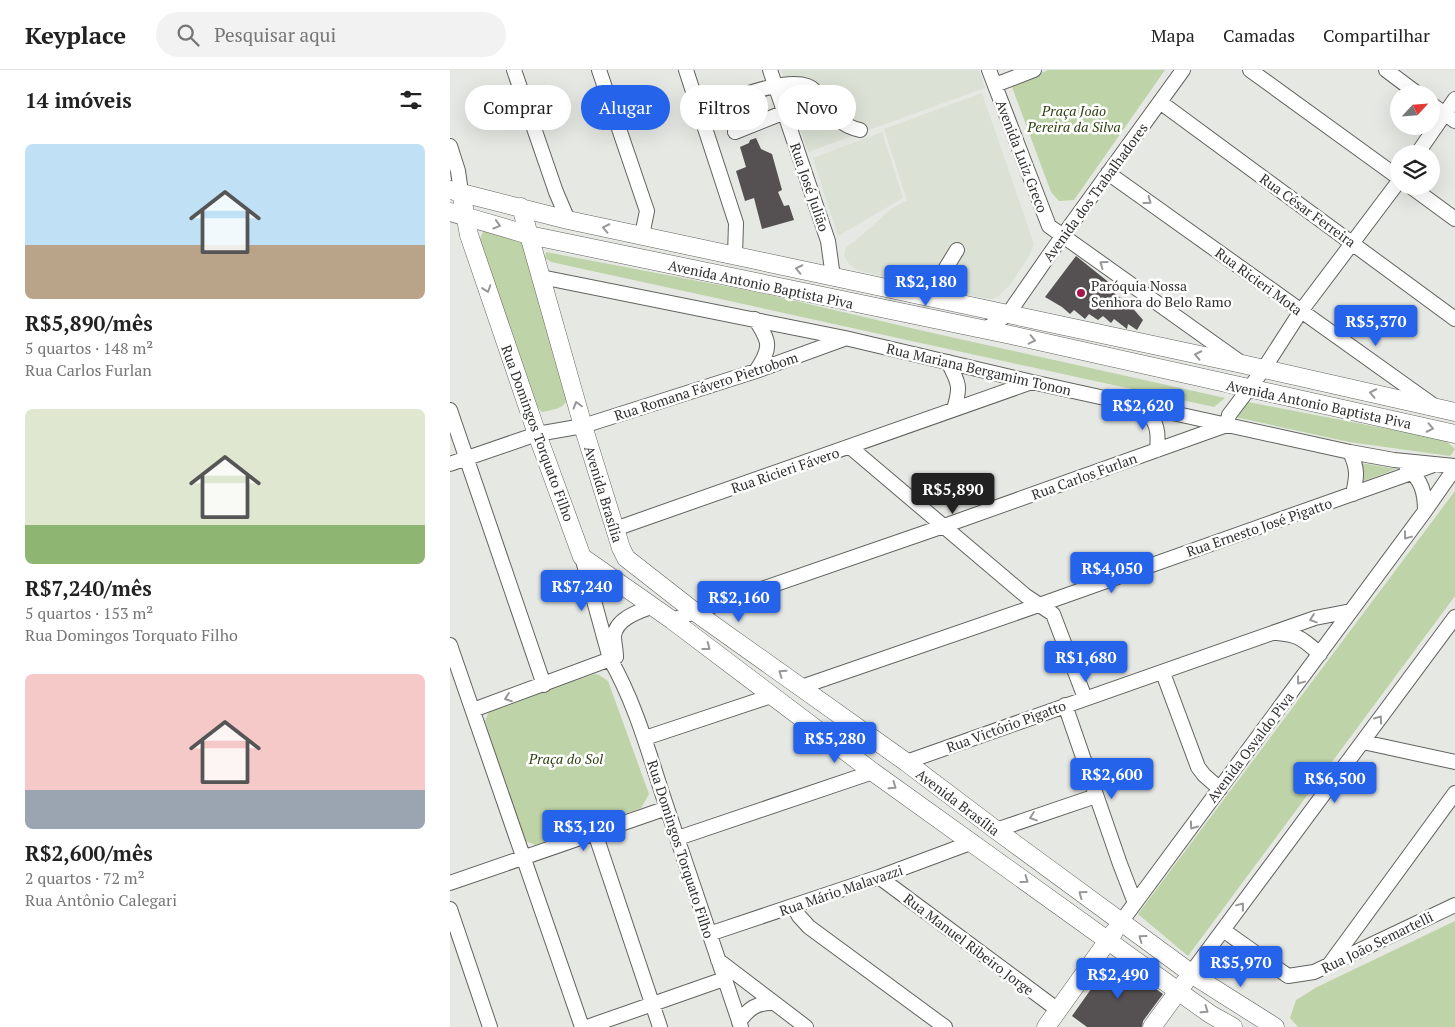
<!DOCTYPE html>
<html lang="pt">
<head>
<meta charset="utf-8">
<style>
  body { margin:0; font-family:"PT Serif",serif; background:#f2f2f2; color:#222; height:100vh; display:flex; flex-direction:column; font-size:19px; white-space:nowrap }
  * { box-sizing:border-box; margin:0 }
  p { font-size:16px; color:#767676 }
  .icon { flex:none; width:28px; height:28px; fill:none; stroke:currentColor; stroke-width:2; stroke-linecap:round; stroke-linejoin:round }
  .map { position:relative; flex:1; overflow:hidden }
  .panel { display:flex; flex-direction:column; background:#fff; width:450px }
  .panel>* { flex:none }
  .hud { position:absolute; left:15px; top:15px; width:475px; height:45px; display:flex; gap:10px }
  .needle { width:32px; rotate:64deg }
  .controls { position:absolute; left:940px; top:15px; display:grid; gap:10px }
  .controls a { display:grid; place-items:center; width:50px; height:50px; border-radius:50%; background:#fff; box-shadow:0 5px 20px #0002; font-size:25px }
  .price { position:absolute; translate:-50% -42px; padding:0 11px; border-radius:5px; background:#2563eb; color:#fff; font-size:16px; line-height:32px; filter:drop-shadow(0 1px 2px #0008) }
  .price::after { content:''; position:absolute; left:50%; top:30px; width:15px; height:11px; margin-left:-8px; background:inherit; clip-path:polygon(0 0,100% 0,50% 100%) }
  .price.current { background:#222; color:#fff }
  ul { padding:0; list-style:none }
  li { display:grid; align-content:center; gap:10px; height:265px; padding:0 25px }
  li span { display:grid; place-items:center; height:155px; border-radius:8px; color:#555 }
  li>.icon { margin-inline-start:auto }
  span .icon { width:90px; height:90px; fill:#fffc; stroke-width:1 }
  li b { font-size:21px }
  h2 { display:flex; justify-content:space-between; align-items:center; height:60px; padding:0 25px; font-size:21px }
  .chip { padding:0 18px; border-radius:22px; background:#fff; box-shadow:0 5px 20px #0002; font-size:18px; line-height:45px }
  .chip.current { background:#2563eb; color:#fff }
  header { display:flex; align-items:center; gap:30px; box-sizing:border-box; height:70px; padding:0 25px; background:#fff; border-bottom:1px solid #e0e0e0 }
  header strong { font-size:24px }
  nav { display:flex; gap:28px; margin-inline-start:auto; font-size:18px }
  .search { width:350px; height:45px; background:#f2f2f2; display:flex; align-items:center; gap:12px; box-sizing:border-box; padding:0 18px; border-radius:28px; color:#767676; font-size:19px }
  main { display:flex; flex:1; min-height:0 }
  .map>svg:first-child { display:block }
  .built { fill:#dbe1d5 }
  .green { fill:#bed3a7 }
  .building { fill:#555051 }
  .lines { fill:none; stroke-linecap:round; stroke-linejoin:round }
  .minor-casing { stroke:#61635f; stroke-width:16 }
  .major-casing { stroke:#61635f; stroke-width:19 }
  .minor { stroke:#fff; stroke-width:14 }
  .major { stroke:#fff; stroke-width:18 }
  .oneway { stroke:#989898 }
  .poi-dot { fill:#a8154d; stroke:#fff; stroke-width:2 }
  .labels { text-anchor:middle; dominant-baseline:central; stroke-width:5; stroke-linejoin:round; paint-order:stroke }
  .park-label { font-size:14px; font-style:italic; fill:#2c400e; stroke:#fff }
  .street-label { font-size:14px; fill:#313130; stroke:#fff }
  .poi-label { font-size:14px; fill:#313130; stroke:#fff; text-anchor:start }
</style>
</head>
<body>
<header>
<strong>Keyplace</strong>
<div class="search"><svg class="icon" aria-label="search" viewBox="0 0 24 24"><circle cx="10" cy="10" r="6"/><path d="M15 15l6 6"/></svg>Pesquisar aqui</div>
<nav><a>Mapa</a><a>Camadas</a><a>Compartilhar</a></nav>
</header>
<main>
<section class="panel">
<h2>14 imóveis<svg class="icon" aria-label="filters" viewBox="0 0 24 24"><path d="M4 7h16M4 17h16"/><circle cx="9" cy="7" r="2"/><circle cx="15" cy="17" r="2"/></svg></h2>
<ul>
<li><span style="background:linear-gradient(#bfe0f5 65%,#b9a48a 0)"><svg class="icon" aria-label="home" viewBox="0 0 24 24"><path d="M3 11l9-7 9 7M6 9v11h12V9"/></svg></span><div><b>R$5,890/mês</b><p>5 quartos · 148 m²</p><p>Rua Carlos Furlan</p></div></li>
<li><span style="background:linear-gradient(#dfe7d0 75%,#8fb573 0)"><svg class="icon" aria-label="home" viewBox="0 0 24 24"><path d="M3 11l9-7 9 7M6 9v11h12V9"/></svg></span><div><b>R$7,240/mês</b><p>5 quartos · 153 m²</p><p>Rua Domingos Torquato Filho</p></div></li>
<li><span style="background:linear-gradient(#f6c9c9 75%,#9aa5b1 0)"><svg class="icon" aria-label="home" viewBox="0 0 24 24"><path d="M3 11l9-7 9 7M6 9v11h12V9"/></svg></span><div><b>R$2,600/mês</b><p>2 quartos · 72 m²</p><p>Rua Antônio Calegari</p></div></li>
</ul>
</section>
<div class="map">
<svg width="1005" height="957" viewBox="0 0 1005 957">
  <rect width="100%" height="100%" fill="#e6e8e4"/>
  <path class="built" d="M331,0H529L535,18L358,82Z
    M532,23L584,174L579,186L562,212L549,226L542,229L533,228L461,214L407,200L400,195L394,186L396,177L405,171L441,139L457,130L434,59Z
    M432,62L453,128L388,166L363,88Z"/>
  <path class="green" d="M598,0H715L624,130L609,131L601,122L562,17Z
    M34,160L71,169L117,328C116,339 101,340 92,342L88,338L33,188L30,168Z
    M96,182L316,224L478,262L775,328L764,337L101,192L95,188Z
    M798,332L995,370L1005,379L1000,386L899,372L785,347Z
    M911,393L946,399L914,411Z
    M1005,421V526L738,886L688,844Z
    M145,604L149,605L158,611L199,724L191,738L85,775L71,769L35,651L40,639Z
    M1005,851V957H848L840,948L846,930L867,917Z"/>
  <path class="building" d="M306,68L311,79L322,84L332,120L328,122L334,136L339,135L344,150L312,159L304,128L295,131L286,101L296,97L290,77L299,73L300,70Z
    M626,186L661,214L660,220L679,234L693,250L687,260L678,254L677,259L664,249L661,253L653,246L648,250L639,244L635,249L624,240L620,244L612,237L595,227Z
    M663,888L713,924L693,951L692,957H637L622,946Z"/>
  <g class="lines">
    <defs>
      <path id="minor" d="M64,0L106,122L118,150
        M149,0L197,141L192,165
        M236,0L286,153L285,185
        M320,0L378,171L383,207
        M539,0L599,156L790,292
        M800,0L949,108
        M936,0L968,24
        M545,15L584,0
        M710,32L1005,249
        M981,34L1005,51
        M250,41C274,32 347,0 365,21C379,40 387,55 410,60
        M285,62L335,42
        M0,76L8,101L11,122
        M967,84L1005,29
        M658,103L983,335
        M960,116L1005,149
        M91,207L395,268L582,312L900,382L944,390L1005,396
        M478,227L507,180
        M305,249C320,272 322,277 306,301
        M532,260L546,253L558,244L604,178L733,0
        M498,292C509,313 511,317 504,339
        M695,337C707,354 709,360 707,380
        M0,340L94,615
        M400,377L576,526L603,544L635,628
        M900,382C908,399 907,406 903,424
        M0,394L87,364L133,356L306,301L394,269
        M957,399C972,409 975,424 975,441
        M165,459L582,312
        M132,487L160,589C187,636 200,688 217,738C242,811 266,884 291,957
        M222,550L494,456L777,355L779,345L813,300L851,241L949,111
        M827,563C850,565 852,569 870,584
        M0,575L132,957
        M166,587C166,580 164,573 164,566C166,549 187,542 201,537
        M713,603L748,697L754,705L770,719
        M351,617L589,535L981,396
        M615,635L670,794L685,833
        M23,640L166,587
        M195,668L321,626
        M913,672L1005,692
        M456,692L865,548L901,541
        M546,760L646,726
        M145,763L210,957
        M228,768L423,702
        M429,807L608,940
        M0,813L217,738
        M344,837L349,846L359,857L495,957
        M0,839L40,957
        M671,852L975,441L1005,398
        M773,860L838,906L864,902L1005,835
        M259,864L429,807L523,772
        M268,890L356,957
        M879,895L1005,723
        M741,903L1005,547
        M289,952C298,939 307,932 324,933
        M137,957L274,909"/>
      <path id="major" d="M0,120L118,150L792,294L1005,342
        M11,122L19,165L87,364L132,487L222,550L423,702L760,944L783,957
        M71,137L133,356L171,478L176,488L245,542L456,692L546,760L749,909L825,957
        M0,142L79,165L561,265L1005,364
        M596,957L664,862
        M702,957L735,912"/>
    </defs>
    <use href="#minor" class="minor-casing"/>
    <use href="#major" class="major-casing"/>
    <use href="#minor" class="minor"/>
    <use href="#major" class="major"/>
  </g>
  <defs><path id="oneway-chevron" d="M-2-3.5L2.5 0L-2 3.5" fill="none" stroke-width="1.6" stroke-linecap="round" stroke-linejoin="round" transform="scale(1.25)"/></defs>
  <g class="oneway">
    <use href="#oneway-chevron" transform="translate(698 131) rotate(36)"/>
    <use href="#oneway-chevron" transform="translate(47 155) rotate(17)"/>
    <use href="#oneway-chevron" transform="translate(156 158) rotate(-168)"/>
    <use href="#oneway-chevron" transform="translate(653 194) rotate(-144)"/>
    <use href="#oneway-chevron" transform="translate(349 199) rotate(-168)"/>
    <use href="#oneway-chevron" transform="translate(37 219) rotate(71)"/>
    <use href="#oneway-chevron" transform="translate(582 270) rotate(13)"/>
    <use href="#oneway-chevron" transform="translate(748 285) rotate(-168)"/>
    <use href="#oneway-chevron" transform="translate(923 323) rotate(-168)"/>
    <use href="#oneway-chevron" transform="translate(127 335) rotate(-106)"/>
    <use href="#oneway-chevron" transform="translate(980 358) rotate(12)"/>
    <use href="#oneway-chevron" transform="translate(957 466) rotate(127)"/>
    <use href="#oneway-chevron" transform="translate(863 549) rotate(161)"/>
    <use href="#oneway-chevron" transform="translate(257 577) rotate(37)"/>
    <use href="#oneway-chevron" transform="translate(332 603) rotate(-145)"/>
    <use href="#oneway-chevron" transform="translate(850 611) rotate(127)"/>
    <use href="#oneway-chevron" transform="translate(58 628) rotate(160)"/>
    <use href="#oneway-chevron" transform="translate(929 649) rotate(-54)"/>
    <use href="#oneway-chevron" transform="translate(443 716) rotate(35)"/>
    <use href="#oneway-chevron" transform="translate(583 747) rotate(161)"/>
    <use href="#oneway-chevron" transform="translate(743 756) rotate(126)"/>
    <use href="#oneway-chevron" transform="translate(575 810) rotate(36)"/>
    <use href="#oneway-chevron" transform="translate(632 824) rotate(-144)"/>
    <use href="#oneway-chevron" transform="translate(791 836) rotate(-53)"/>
    <use href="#oneway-chevron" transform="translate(692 868) rotate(-144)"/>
    <use href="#oneway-chevron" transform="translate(755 940) rotate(35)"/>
  </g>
  <circle class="poi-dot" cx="631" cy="223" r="5"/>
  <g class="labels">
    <g class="park-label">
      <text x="624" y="40">Praça João<tspan x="624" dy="16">Pereira da Silva</tspan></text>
      <text x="116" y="688">Praça do Sol</text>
    </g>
    <g class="street-label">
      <text transform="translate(572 86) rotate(69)">Avenida Luiz Greco</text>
      <text transform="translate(360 117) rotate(71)">Rua José Julião</text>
      <text transform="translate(645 122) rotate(-54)">Avenida dos Trabalhadores</text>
      <text transform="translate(858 140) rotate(36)">Rua César Ferreira</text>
      <text transform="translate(809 211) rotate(36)">Rua Ricieri Mota</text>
      <text transform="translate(311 214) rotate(12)">Avenida Antonio Baptista Piva</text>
      <text transform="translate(529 299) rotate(13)">Rua Mariana Bergamim Tonon</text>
      <text transform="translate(256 316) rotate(-18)">Rua Romana Fávero Pietrobom</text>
      <text transform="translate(869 334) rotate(12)">Avenida Antonio Baptista Piva</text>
      <text transform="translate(88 363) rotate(70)">Rua Domingos Torquato Filho</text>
      <text transform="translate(335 400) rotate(-19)">Rua Ricieri Fávero</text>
      <text transform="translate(634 406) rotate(-20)">Rua Carlos Furlan</text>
      <text transform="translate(154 424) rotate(73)">Avenida Brasília</text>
      <text transform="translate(809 457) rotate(-19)">Rua Ernesto José Pigatto</text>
      <text transform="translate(556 656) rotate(-20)">Rua Victório Pigatto</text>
      <text transform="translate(800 677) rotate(-53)">Avenida Osvaldo Piva</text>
      <text transform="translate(508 732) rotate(37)">Avenida Brasília</text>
      <text transform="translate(231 779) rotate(72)">Rua Domingos Torquato Filho</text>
      <text transform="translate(391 820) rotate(-19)">Rua Mário Malavazzi</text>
      <text transform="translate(927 872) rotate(-26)">Rua João Semartelli</text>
      <text transform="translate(519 874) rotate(37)">Rua Manuel Ribeiro Jorge</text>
    </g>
    <g class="poi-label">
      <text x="641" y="215">Paróquia Nossa<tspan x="641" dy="16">Senhora do Belo Ramo</tspan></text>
    </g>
  </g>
</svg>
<div class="controls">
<a><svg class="needle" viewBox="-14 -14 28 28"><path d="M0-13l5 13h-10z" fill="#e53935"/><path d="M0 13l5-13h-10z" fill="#767676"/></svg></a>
<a><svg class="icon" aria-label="layers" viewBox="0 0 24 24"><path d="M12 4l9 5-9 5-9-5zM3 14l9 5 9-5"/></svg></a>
</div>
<b class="price" style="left:476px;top:237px">R$2,180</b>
<b class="price" style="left:926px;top:277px">R$5,370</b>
<b class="price" style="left:693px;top:361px">R$2,620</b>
<b class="price current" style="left:503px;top:445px">R$5,890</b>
<b class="price" style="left:662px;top:524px">R$4,050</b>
<b class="price" style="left:132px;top:542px">R$7,240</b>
<b class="price" style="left:289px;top:553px">R$2,160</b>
<b class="price" style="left:636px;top:613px">R$1,680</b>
<b class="price" style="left:385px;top:694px">R$5,280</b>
<b class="price" style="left:662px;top:730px">R$2,600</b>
<b class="price" style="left:885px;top:734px">R$6,500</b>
<b class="price" style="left:134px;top:782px">R$3,120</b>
<b class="price" style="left:791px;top:918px">R$5,970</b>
<b class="price" style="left:668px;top:930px">R$2,490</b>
<div class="hud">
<a class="chip">Comprar</a>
<a class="chip current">Alugar</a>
<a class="chip">Filtros</a>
<a class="chip">Novo</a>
</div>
</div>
</main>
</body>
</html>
